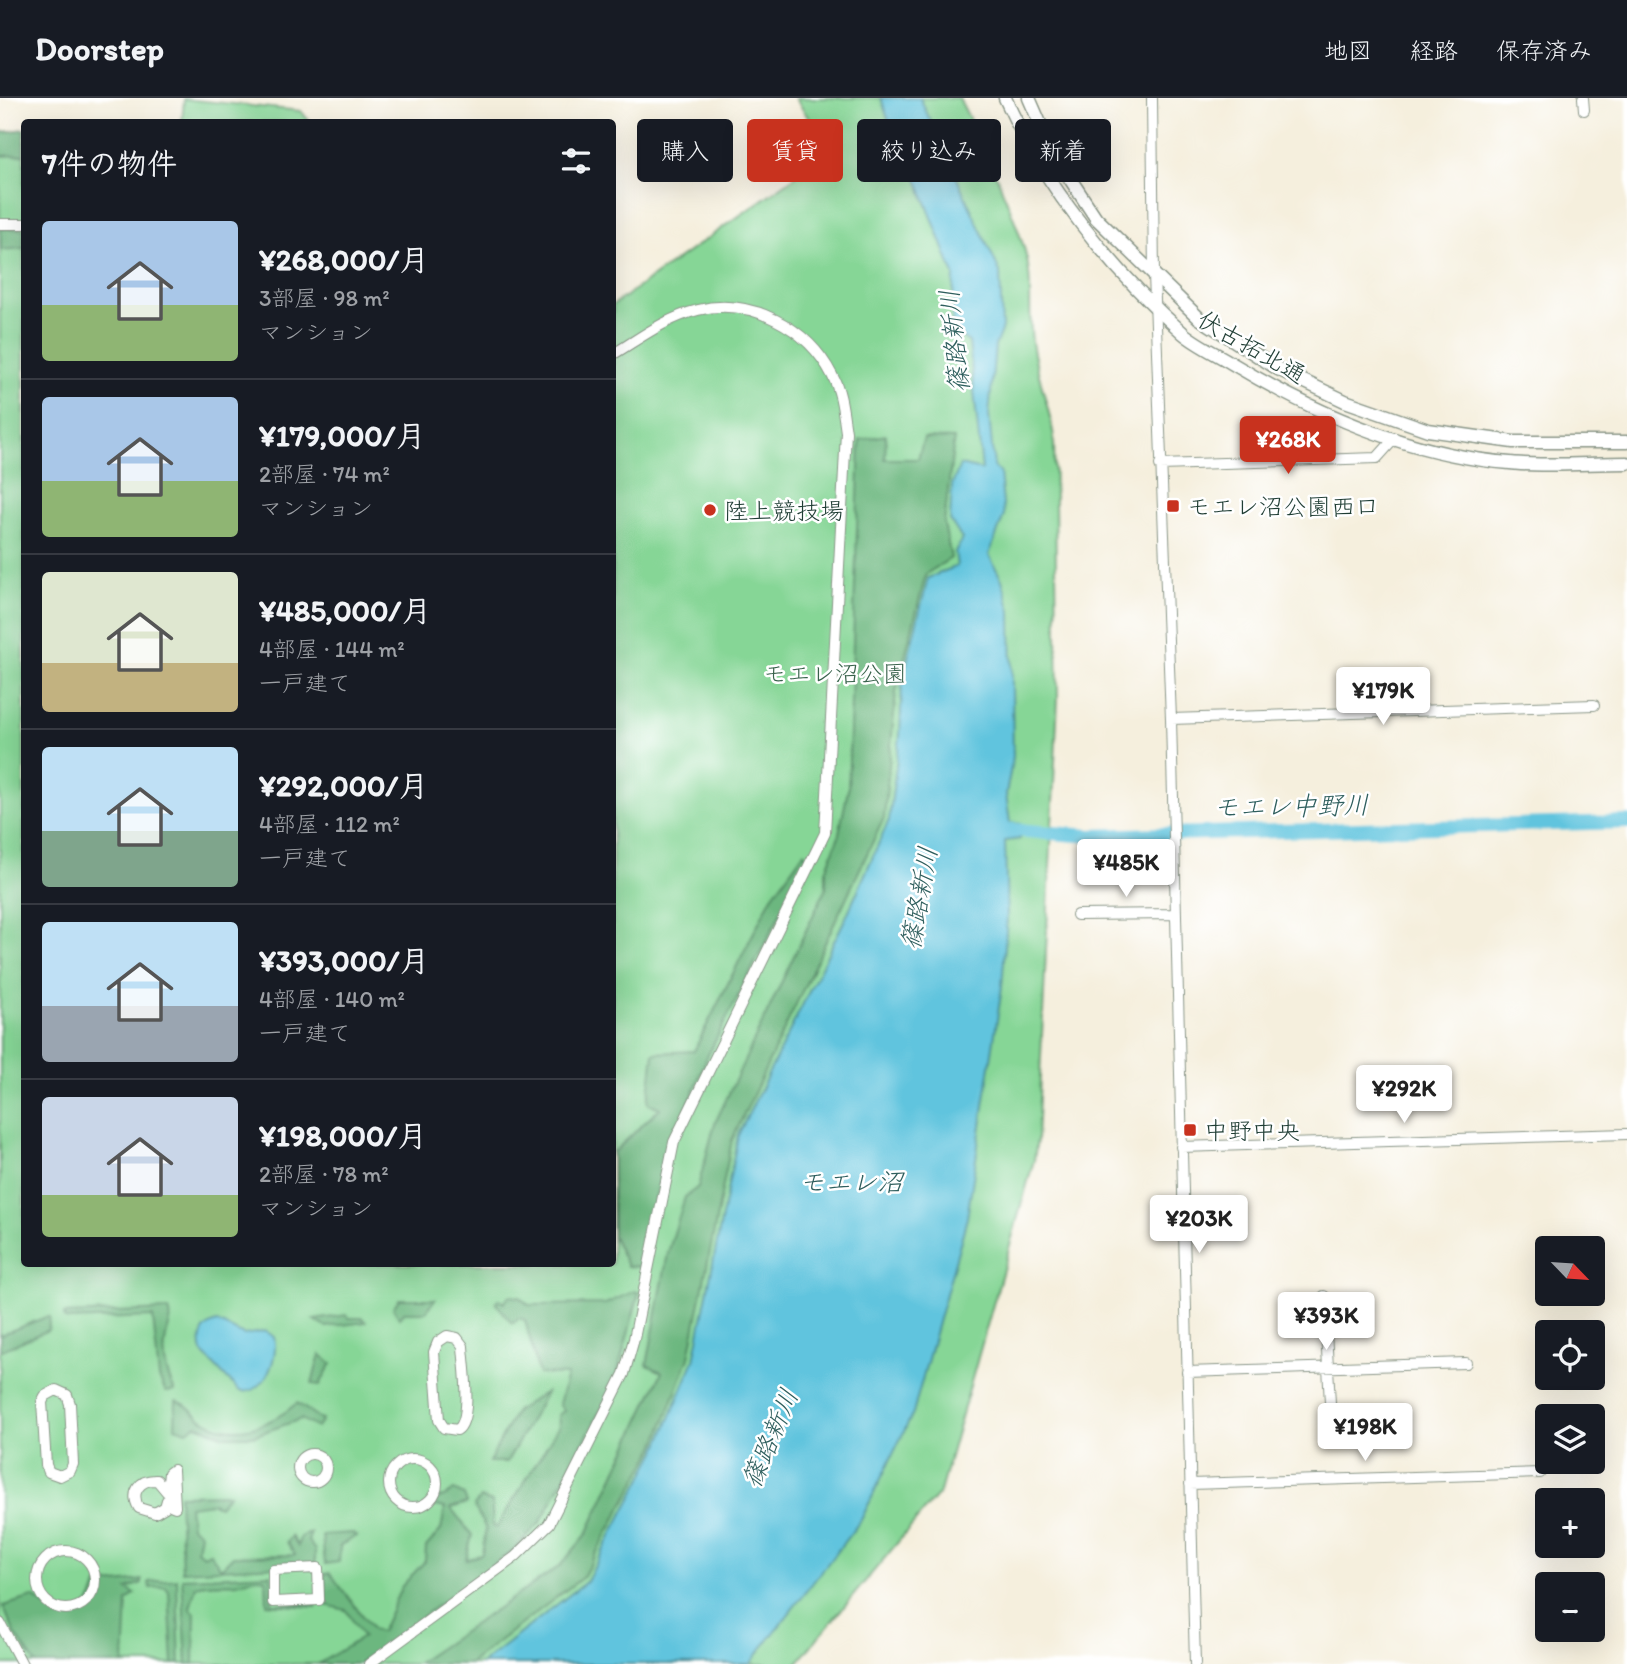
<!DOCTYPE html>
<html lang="ja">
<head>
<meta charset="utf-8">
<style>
  body { margin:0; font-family:Itim,"Klee One",sans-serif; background:#20242c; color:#f1f3f6; height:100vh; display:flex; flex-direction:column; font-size:26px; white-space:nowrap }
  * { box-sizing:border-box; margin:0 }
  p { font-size:23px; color:#9ea1a6 }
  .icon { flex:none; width:38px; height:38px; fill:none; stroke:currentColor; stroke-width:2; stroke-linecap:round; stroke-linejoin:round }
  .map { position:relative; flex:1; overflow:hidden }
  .panel { position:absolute; left:21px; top:21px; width:595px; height:1148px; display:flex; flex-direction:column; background:#171b24; border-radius:7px; box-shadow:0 7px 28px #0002 }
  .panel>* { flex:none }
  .top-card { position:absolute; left:637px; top:21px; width:665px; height:63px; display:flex; gap:14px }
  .needle { width:46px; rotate:115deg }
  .buttons { position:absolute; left:1535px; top:1138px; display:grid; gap:14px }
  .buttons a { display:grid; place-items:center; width:70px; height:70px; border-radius:7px; background:#171b24; box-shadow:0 7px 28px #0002; font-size:35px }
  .price { position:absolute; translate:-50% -60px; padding:0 16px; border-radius:7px; background:#fff; color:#222; font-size:23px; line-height:46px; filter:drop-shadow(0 2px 4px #0008) }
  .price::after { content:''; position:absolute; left:50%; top:42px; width:21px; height:16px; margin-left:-10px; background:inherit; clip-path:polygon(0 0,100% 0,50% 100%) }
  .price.current { background:#c8321e; color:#fff }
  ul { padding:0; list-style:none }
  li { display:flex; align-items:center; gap:21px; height:175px; padding:0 21px }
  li+li { border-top:2px solid #363941 }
  li span { display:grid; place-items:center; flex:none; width:196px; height:140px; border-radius:7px; color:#555 }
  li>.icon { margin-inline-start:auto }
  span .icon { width:84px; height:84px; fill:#fffc; stroke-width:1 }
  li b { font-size:30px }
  h2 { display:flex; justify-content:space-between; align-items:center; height:84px; padding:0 21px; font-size:30px }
  .chip { padding:0 24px; border-radius:7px; background:#171b24; box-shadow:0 7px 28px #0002; font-size:24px; line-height:63px }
  .chip.current { background:#c8321e; color:#fff }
  header { display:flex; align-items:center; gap:42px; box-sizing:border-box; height:98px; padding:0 35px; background:#171b24; border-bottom:2px solid #363941 }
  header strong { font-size:33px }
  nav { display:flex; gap:38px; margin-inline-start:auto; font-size:24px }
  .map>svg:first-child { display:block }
  .green { fill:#86d696; stroke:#528a65; stroke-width:2 }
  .forest { fill:#6cb77f; stroke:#467a5a; stroke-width:2 }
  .water { fill:#60c4de; stroke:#408089; stroke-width:2 }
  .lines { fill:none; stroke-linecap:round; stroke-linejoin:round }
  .river { stroke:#60c4de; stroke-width:14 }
  .minor-casing { stroke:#8a9688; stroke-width:12 }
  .major-casing { stroke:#8a9688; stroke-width:15 }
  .minor { stroke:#fff; stroke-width:10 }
  .major { stroke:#fff; stroke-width:12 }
  .poi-dot { fill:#c8321e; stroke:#fff; stroke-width:2.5 }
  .labels { text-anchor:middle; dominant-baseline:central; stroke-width:5; stroke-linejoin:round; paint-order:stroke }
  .street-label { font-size:24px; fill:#1f3d34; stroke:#fff }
  .poi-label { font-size:24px; fill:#1f3d34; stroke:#fff; text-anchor:start }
  .park-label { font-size:24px; fill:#39634c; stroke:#fff }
  .water-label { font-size:26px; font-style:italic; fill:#2f5f5e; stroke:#fff }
</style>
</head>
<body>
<header>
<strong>Doorstep</strong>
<nav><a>地図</a><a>経路</a><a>保存済み</a></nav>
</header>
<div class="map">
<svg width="1627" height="1566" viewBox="0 0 1627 1566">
  <rect width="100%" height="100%" fill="#fff"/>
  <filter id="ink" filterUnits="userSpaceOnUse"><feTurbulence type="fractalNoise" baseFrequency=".0143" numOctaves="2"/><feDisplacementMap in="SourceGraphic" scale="14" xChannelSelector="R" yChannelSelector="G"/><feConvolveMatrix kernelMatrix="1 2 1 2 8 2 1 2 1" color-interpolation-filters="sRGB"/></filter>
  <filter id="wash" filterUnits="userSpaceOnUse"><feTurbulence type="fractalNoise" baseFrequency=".00686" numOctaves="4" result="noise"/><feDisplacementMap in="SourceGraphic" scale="28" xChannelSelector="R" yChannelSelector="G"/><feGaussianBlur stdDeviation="1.57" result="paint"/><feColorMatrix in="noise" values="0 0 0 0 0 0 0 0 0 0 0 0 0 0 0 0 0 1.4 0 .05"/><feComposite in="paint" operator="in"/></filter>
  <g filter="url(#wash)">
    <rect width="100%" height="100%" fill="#f5efdd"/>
    <path class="green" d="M795,0H959C984,49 1009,101 1025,153C1034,185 1027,218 1033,250C1038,280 1049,308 1054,339L1058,600L1037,1042L1034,1062L940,1394L796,1566H0V34L24,32V1166H612L613,207L807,70L829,50Z
      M184,1L301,13L310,24H182Z"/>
    <path class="forest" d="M24,31V57L0,58V35Z
      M0,131H24V150L1,152Z
      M886,337L885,361H918L924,340L954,341L944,426L951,460L926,476L896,594L884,720L732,1042L689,1259L655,1349L583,1479L469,1566H416L560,1468L587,1436L662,1274L647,1267L668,1155L685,1099L698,1089L715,1025L826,790V773L838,740L848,692L860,342Z
      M804,754L808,761L707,959L677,1037L666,1052L641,1169L627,1168L613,1138V1055L660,1010L648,1005L654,955L694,953L771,800Z
      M635,1193L639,1195L614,1288L540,1425L516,1450L358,1566H318L363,1539L346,1512L326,1507L324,1476L330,1475L373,1532L381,1534L402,1488L425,1463L426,1449L441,1432L445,1410L431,1407L436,1400L444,1399L454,1392L464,1397L467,1405L451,1410L472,1437L466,1462L482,1456L486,1431L474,1408L481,1400L492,1404L493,1428L497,1429L559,1328L558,1317L564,1313L559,1306L567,1277L539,1276L525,1222L519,1220L512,1225L496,1205L498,1201L504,1205L509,1198L519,1199L529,1207L605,1206Z
      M399,1201H435L426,1214H404L399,1220L393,1210Z
      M169,1212C173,1223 168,1228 166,1239C162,1258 166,1276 175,1293L166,1294L159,1280L153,1219L69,1222L65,1221L64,1216Z
      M346,1217L348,1220H363L366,1224L326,1229L314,1222Z
      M46,1219H50L48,1232L0,1253V1237Z
      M320,1256L332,1266C329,1269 322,1282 320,1287L312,1286Z
      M547,1293L507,1364H489L516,1313Z
      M176,1303C186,1304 193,1315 202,1321C234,1342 272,1327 297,1305L322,1322L317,1330L301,1321L253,1338H225L196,1327L187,1333L175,1329Z
      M229,1396L219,1408L212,1405L189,1408L191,1428L200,1435L197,1452L203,1457L210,1455L221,1470L233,1458L295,1457L287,1444L291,1438L298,1448L300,1439L311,1435L308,1443L315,1452V1466L182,1473L179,1397Z
      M352,1435L356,1438L340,1448L339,1464L325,1466L322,1437Z
      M271,1476L272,1506L317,1505L316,1509L267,1506L266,1481C254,1479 248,1482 237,1485C223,1487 210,1483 196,1488L190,1510L195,1515L194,1566H187L182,1480Z
      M177,1481L180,1566H173L169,1494L166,1489L150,1490L149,1484Z
      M142,1482V1485L127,1491L135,1496L127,1503L124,1566H36L15,1536L3,1508L33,1499C59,1521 87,1526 97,1487Z"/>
    <path class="water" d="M881,0H920L1000,174L1002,230L995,248L989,317L994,369L1000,374L1004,417L989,457L1002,482L1011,513L1013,659L1006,696L1010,725L1022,726L1020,741L1005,743L1007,821L1002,889L967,1120L913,1315L861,1422L750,1566H481L587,1483L657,1351L694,1262L738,1037L847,817L889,722L900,638L902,583L928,480L957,468L955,454L962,441L950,422L952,387L960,367L982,372L969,244L952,233L954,177L909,60L892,33Z
      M217,1224L244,1237L266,1233L274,1239C279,1257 266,1298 240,1293C237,1292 207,1259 202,1254C198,1239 202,1228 217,1224Z"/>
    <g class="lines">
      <path class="river" d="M1002,731L1090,738L1627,724"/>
    </g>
  </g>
  <g filter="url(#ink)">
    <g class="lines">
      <defs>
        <path id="minor" d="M1152,0L1154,176L1171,621L1195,1566
          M1583,0L1584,12
          M0,126H24
          M1160,367L1377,360L1395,340
          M1171,621L1594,607
          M1077,817L1176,816
          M1181,1049L1627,1036
          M1324,1198L1330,1305
          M447,1238L457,1240L463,1248C464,1267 473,1322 457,1332L444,1330L439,1322L434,1254L438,1244Z
          M1187,1274L1466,1265
          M56,1292L67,1297L70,1306L73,1366L70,1373L60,1378L49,1374L46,1367L42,1304L45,1298Z
          M298 1370a14 14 0 1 1 28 0a14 14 0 1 1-28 0Z
          M389 1385a24 24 0 1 1 48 0a24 24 0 1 1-48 0Z
          M173,1372L175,1409L168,1406L167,1402L165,1409L155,1415L139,1410C130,1395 139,1381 157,1382L167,1394L169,1375Z
          M1190,1386L1540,1375
          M37 1482a29 29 0 1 1 58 0a29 29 0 1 1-58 0Z
          M318,1470L319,1502L273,1504V1472Z
          M0,1525L22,1566
          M369,1566L515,1459L549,1426L624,1276L634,1241L674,1044L825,735L846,334C843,315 842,295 832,277C808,230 751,199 698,212C666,220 640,240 612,257"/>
        <path id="major" d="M1005,0C1044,88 1111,171 1183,235C1197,247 1217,256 1233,266C1316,316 1412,357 1510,365C1548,369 1589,365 1627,365
          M1029,0L1053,55L1096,120L1199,220L1278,271L1345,303L1428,332L1513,344H1627"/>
      </defs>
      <use href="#minor" class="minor-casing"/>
      <use href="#major" class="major-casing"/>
      <use href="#minor" class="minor"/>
      <use href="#major" class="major"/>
    </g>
  </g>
  <g class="poi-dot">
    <rect x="1166" y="401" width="14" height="14" rx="3.5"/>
    <circle cx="710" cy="412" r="7"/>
    <rect x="1183" y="1025" width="14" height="14" rx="3.5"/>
  </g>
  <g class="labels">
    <g class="street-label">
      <text transform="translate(1252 249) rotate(30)">伏古拓北通</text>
    </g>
    <g class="poi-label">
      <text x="1187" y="408">モエレ沼公園西口</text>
      <text x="724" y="412">陸上競技場</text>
      <text x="1204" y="1032">中野中央</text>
    </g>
    <g class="park-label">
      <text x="835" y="575">モエレ沼公園</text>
    </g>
    <g class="water-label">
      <text transform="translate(954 243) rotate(-96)">篠路新川</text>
      <text transform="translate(1291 708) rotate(-1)">モエレ中野川</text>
      <text transform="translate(919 800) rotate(-80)">篠路新川</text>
      <text x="851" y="1084">モエレ沼</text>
      <text transform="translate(770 1340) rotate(-67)">篠路新川</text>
    </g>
  </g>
</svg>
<div class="buttons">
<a><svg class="needle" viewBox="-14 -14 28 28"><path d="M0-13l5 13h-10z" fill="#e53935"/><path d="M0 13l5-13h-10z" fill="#9ea1a6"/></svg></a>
<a><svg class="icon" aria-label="locate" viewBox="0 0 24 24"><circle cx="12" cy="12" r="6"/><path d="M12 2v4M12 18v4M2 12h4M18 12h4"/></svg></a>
<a><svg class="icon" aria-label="layers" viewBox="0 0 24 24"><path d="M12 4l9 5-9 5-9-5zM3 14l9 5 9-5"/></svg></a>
<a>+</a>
<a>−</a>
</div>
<b class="price current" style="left:1288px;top:378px">¥268K</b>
<b class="price" style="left:1383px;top:629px">¥179K</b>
<b class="price" style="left:1126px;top:801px">¥485K</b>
<b class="price" style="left:1404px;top:1027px">¥292K</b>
<b class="price" style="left:1199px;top:1157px">¥203K</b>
<b class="price" style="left:1326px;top:1254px">¥393K</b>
<b class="price" style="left:1365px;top:1365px">¥198K</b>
<div class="top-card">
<a class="chip">購入</a>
<a class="chip current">賃貸</a>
<a class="chip">絞り込み</a>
<a class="chip">新着</a>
</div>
<section class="panel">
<h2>7件の物件<svg class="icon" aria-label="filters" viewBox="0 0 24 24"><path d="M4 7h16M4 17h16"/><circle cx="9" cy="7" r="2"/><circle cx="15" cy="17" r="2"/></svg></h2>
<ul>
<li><span style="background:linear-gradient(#a9c7e8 60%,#8fb573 0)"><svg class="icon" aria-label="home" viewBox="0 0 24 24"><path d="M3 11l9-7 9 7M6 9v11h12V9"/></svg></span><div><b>¥268,000/月</b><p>3部屋 · 98 m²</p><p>マンション</p></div></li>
<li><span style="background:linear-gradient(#a9c7e8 60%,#8fb573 0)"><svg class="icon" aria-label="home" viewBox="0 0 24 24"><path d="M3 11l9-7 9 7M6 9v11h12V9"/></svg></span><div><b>¥179,000/月</b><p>2部屋 · 74 m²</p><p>マンション</p></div></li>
<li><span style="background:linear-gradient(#dfe7d0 65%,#c2b280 0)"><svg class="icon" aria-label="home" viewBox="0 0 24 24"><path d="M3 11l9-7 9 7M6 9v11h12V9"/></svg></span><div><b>¥485,000/月</b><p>4部屋 · 144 m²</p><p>一戸建て</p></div></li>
<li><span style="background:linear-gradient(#bfe0f5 60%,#7fa58c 0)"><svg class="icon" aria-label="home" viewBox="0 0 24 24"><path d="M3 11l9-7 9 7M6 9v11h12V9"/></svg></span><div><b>¥292,000/月</b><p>4部屋 · 112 m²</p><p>一戸建て</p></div></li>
<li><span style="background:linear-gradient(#bfe0f5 60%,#9aa5b1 0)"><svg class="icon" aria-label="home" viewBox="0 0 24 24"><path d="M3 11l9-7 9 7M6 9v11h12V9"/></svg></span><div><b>¥393,000/月</b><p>4部屋 · 140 m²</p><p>一戸建て</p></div></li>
<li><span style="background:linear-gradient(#c9d6e8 70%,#8fb573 0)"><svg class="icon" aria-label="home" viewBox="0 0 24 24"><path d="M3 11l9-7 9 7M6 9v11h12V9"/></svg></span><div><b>¥198,000/月</b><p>2部屋 · 78 m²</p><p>マンション</p></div></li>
</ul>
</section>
</div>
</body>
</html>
